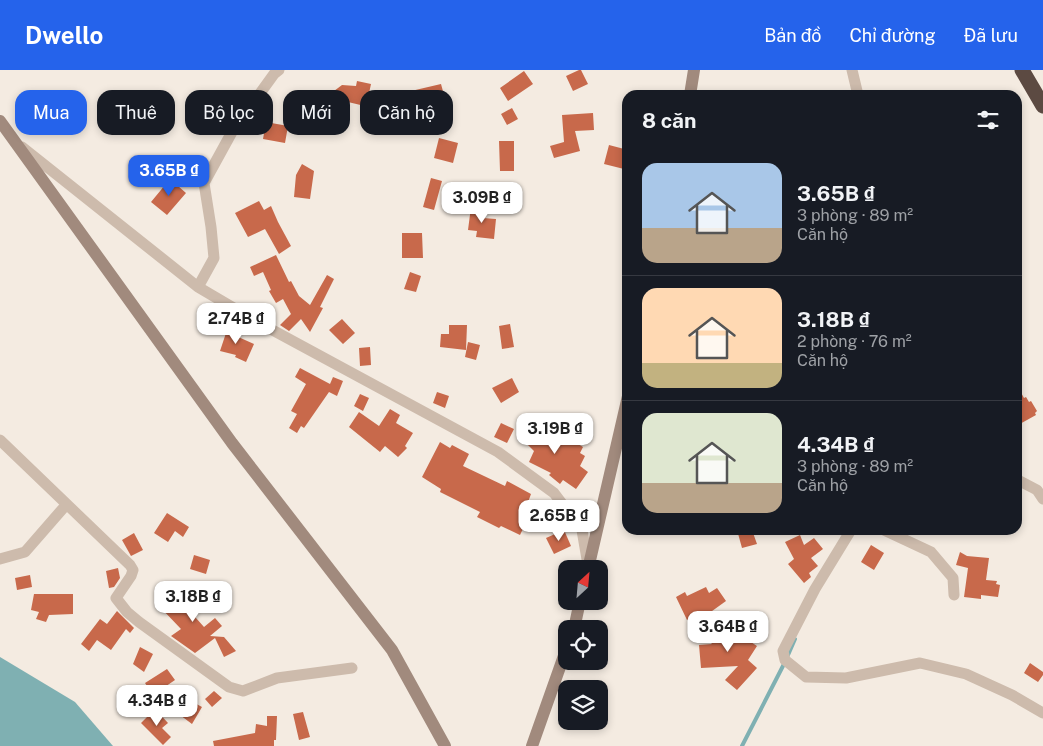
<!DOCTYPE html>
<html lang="vi">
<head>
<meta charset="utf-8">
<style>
  body { margin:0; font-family:"Public Sans",sans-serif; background:#242831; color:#f1f3f6; height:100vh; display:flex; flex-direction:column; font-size:19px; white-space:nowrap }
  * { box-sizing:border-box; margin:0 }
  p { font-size:16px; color:#9ea1a6 }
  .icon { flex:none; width:28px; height:28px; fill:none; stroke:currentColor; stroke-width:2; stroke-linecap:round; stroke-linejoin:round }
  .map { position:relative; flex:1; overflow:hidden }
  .drawer { position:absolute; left:622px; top:20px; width:400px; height:445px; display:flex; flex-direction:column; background:#171b24; border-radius:15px; box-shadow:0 2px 8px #0003 }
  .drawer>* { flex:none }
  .guide { position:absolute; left:15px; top:20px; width:475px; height:45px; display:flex; gap:10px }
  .needle { width:32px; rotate:26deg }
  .buttons { position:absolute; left:558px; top:490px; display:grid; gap:10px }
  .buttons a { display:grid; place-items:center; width:50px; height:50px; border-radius:10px; background:#171b24; box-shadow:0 2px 8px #0003; font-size:25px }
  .price { position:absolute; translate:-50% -42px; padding:0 11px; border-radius:10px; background:#fff; color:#222; font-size:16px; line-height:32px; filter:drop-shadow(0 1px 2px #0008) }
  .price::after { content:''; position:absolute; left:50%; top:30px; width:15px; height:11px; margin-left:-8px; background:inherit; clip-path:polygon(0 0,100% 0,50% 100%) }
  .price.selected { background:#2563eb; color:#fff }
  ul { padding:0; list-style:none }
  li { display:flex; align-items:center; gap:15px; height:125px; padding:0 20px }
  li+li { border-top:1px solid #363941 }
  li span { display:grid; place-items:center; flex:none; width:140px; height:100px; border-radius:15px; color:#555 }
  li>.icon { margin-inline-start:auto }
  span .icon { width:60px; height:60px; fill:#fffc; stroke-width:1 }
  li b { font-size:21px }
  h2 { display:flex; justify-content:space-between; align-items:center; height:60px; padding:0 20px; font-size:21px }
  .tag { padding:0 18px; border-radius:15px; background:#171b24; box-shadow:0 2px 8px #0003; font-size:18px; line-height:45px }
  .tag.selected { background:#2563eb; color:#fff }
  header { display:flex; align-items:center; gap:30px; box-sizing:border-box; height:70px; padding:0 25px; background:#2563eb; color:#fff }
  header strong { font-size:24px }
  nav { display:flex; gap:28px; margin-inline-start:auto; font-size:18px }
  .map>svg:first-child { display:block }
  .water { fill:#7fb0b2 }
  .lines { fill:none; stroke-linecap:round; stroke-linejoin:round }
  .stream { stroke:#7fb0b2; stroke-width:4 }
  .building { fill:#c8694b }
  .street { stroke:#cdbbac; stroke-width:11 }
  .secondary { stroke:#a18a7d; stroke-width:12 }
  .highway { stroke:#5c4a42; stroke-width:15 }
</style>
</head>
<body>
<header>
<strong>Dwello</strong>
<nav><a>Bản đồ</a><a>Chỉ đường</a><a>Đã lưu</a></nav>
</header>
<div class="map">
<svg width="1043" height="676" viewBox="0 0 1043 676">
  <rect width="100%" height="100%" fill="#f4ebe1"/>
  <path class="water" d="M0,587L75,632L113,676H0Z"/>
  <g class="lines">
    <path class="stream" d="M788,585L795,569
      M742,676L785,592"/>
  </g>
  <path class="building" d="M579,0H581L588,14L573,21L566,6Z
    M524,1L533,14L508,31L500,18Z
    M357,11L371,14L368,28L395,27L394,25L441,14L444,25L392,39L373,40V38L348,32V36H339L320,47L314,38L301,48L291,35L309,21L318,33L342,15L356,16Z
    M512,38L518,49L507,55L501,44Z
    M593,43L594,60L575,61L580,81L554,88L550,76L564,72L562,45Z
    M266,52L288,56L285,73L263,69Z
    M439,68L458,73L453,93L434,88Z
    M499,71H514V101H500Z
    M609,75L628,80V100L604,94Z
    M302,94L314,101L310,129L294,127L296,105Z
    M431,108L442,111L434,140L423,137Z
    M170,109L186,123L167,145L151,132Z
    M259,131L264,140L271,136L278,152L291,176L279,184L265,159L248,167L235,143Z
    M471,137L484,139L483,148L496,149L494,169L476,167L477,161L468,160Z
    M402,163H422L423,188H402Z
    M276,185L289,212L291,211L299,226L310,235L327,205L334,209L320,237L323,238L310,262L301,249L289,261L280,255L291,244L283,229L276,233L269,221L271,220L263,202L254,206L250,197Z
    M410,202L421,206L416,222L404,219Z
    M342,249L355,263L343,274L329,260Z
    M510,254L514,277L502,279L499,256Z
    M449,255H467L466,280L440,277L441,264H449Z
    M228,257L237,261L236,266L254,274L246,292L235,287L236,285L220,281Z
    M468,272L480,275L476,290L465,287Z
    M370,277L371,295L360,296L359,278Z
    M300,298L330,314L333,307L343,311L337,326L329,322L304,358L301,356L297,363L289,358L297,344L291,341L306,314L295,307Z
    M512,308L519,322L501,333L492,318Z
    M1018,317L1024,328L1026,327L1029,332L1031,331L1037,341L1035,343L1036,345L1018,355Z
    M437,322L449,326L445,338L433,333Z
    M360,324L369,328L363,341L354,336Z
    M390,339L400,345L396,353L413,363L405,376L407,378L398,387L385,376L380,382L349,357L359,342L379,356Z
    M534,350L565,373L568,368L583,377L580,383L585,386L580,396L588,402L576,419L563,410L560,414L549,405L551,403L529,392L534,381L520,367Z
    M501,353L514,359L507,373L494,367Z
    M440,372L450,378L452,375L469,384L463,396L505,416L507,411L531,424L527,435L533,438L520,465L501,456L499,458L477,447L480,442L440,422L441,419L422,407Z
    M167,443L189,457L183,467L175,461L168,472L154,463Z
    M564,460L571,476L554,484L546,468Z
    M737,460H752L757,474L742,478Z
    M134,463L143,480L131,486L122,470Z
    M800,465L804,475L814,468L823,479L811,488L818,496L809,503L811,507L804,513L788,494L794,489L785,472Z
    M871,475L884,483L874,500L861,492Z
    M960,482L967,486L989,488L986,510L997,511L996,514L1000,515L998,527L981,525V529L964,527L968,498L956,495Z
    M194,485L210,490L206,504L190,499Z
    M118,498L120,508L114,517L109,518L106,501Z
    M30,505L32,517L17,520L15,508Z
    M186,513L199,529L188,539L204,557L215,548L222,556L210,566L224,567L236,581L224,587L215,568L195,583L171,566L181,559L160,537Z
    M706,517L709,523L717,518L726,531L694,554L689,549L687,550L676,527L685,522L687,526Z
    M34,524H73V544L49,545L46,552L36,549L39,542L31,540Z
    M117,541L134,558L130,563L126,559L111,580L97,570L89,581L81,574L100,549L107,554Z
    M736,556L737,563L757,576L748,590L757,598L737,620L725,610L738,596L701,598L699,575L712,574L697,558Z
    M140,577L153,584L144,602L133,594Z
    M1030,593L1043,602V605L1038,612L1024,603Z
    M167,599L175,610L153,625L145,613Z
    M214,621L222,628L212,637L205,629Z
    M191,631L202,637L192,654L180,645Z
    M155,639L168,653L162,658L171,667L163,675L141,653Z
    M303,642L310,667L299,670L293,644Z
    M267,646H277L276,670H274V676H214L213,671L255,663L256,654L267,656Z"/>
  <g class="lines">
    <path class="street" d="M852,0L858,25
      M22,77L198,217L254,250L498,382L554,423L582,460L588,495
      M198,217L214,188L211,157L204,113L232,62L274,4L279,0
      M0,370L130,495L133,500L131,506L116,528L127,542L139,552L229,617L243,621L277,608L352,598
      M1018,410L1037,420L1043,429
      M851,460L815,519L783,581L785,590L806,607L846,608L920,593L966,604L1012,625L1043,643
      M884,460L931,482L953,508L954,525
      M0,489L25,482L66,435"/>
    <path class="secondary" d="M690,25L694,0
      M0,51L232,373L392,580L445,676
      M588,499L628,326
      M574,559L580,531
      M532,676L566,580"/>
    <path class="highway" d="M1022,0L1043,36"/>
  </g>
</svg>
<div class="buttons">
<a><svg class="needle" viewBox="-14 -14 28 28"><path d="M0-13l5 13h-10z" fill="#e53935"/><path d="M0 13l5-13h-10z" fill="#9ea1a6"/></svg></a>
<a><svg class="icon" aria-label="locate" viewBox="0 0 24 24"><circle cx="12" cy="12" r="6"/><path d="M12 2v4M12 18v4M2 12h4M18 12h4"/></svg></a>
<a><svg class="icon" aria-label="layers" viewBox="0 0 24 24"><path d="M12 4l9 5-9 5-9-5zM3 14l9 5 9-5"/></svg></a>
</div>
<b class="price selected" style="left:169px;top:127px">3.65B ₫</b>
<b class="price" style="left:482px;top:154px">3.09B ₫</b>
<b class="price" style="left:236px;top:275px">2.74B ₫</b>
<b class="price" style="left:555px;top:385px">3.19B ₫</b>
<b class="price" style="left:559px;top:472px">2.65B ₫</b>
<b class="price" style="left:193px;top:553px">3.18B ₫</b>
<b class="price" style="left:728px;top:583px">3.64B ₫</b>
<b class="price" style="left:157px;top:657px">4.34B ₫</b>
<div class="guide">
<a class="tag selected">Mua</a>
<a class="tag">Thuê</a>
<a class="tag">Bộ lọc</a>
<a class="tag">Mới</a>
<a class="tag">Căn hộ</a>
</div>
<section class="drawer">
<h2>8 căn<svg class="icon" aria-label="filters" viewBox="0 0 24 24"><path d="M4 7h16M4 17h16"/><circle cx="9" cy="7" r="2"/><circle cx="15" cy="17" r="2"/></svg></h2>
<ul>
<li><span style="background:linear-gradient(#a9c7e8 65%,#b9a48a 0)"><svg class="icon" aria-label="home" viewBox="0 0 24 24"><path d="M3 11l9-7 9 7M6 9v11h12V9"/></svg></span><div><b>3.65B ₫</b><p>3 phòng · 89 m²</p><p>Căn hộ</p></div></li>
<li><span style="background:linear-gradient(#ffd9b3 75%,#c2b280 0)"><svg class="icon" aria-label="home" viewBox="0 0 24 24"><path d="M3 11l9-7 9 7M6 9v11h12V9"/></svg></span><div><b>3.18B ₫</b><p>2 phòng · 76 m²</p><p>Căn hộ</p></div></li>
<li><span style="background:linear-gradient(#dfe7d0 70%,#b9a48a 0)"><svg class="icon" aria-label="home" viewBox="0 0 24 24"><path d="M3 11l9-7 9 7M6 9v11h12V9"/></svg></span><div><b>4.34B ₫</b><p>3 phòng · 89 m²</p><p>Căn hộ</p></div></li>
</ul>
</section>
</div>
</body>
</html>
